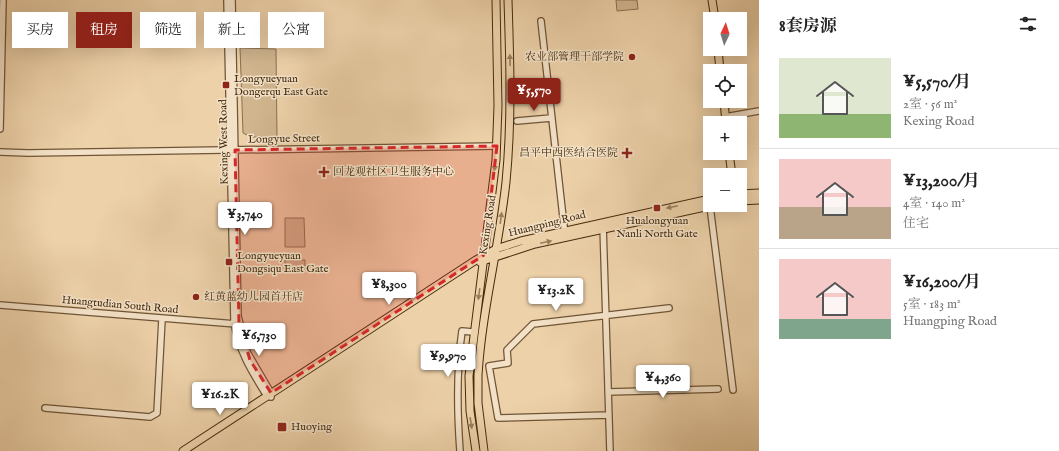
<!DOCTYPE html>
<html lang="zh">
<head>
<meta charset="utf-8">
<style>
  body { margin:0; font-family:"IM FELL English","Noto Serif SC",serif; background:#f2f2f2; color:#222; height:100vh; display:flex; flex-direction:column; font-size:15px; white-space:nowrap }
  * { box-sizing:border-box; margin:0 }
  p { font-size:13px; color:#767676 }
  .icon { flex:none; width:22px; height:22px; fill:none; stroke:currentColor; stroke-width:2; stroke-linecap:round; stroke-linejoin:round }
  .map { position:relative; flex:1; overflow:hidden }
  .details { display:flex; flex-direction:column; background:#fff; width:300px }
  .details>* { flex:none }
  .top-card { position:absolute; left:12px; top:12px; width:380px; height:36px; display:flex; gap:8px }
  .needle { width:26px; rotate:4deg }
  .buttons { position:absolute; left:703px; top:12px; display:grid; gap:8px }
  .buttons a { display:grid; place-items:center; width:44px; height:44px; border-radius:0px; background:#fff; box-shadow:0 4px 16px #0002; font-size:20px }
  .price { position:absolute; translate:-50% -34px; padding:0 9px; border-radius:4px; background:#fff; color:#222; font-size:13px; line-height:26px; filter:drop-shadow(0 1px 2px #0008) }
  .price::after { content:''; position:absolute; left:50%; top:24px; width:12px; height:9px; margin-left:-6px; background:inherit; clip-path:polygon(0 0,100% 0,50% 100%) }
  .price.on { background:#8f2418; color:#fff }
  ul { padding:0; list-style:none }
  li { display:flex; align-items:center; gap:12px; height:100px; padding:0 20px }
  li+li { border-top:1px solid #e0e0e0 }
  li span { display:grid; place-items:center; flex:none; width:112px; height:80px; border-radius:0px; color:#555 }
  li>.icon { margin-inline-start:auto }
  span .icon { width:48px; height:48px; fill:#fffc; stroke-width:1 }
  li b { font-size:17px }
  h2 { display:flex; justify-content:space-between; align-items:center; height:48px; padding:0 20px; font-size:17px }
  .chip { padding:0 14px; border-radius:0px; background:#fff; box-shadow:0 4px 16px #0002; font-size:14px; line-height:36px }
  .chip.on { background:#8f2418; color:#fff }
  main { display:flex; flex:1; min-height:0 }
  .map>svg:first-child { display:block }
  .park { fill:#d0b58f; stroke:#8a7050 }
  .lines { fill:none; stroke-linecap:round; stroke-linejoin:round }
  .minor-casing { stroke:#6f5536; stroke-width:8 }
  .major-casing { stroke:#452c10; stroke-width:9 }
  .minor { stroke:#f3e1c7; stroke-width:5.5 }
  .major { stroke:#edd1a9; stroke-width:7 }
  .oneway { fill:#997e5c }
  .marked { fill:#d62828; fill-opacity:0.2; stroke:#d62828; stroke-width:3; stroke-dasharray:8 5; stroke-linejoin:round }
  .poi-dot { fill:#8f2418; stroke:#f3e1c7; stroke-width:1.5 }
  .labels { text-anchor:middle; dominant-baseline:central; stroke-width:3; stroke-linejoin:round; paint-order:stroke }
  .poi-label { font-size:11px; fill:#452c10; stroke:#f3e1c7; text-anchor:start }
  .street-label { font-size:11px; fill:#452c10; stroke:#f3e1c7 }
</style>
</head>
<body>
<main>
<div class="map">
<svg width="759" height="451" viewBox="0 0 759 451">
  <rect width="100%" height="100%" fill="#edd1a9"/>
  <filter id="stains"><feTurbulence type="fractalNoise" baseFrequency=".005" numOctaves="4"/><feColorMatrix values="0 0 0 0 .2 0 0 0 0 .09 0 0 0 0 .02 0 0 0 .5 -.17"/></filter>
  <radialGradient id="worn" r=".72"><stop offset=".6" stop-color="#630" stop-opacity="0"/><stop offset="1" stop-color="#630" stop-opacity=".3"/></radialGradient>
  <path class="park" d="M616,0H637L638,9L617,11Z
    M240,48L276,49L277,137H251L243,133Z
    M285,218H304L305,247H285Z
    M285,260H305V269L285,270Z"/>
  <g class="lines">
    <defs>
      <path id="minor" d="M227,0L234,321C238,350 252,372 267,396L271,397V393L247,352L238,316L232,0
        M541,21L565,235
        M725,117L759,111
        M517,121L551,118
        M0,129L3,0
        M0,152L28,153L497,146
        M710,206L733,390
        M603,225L610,451
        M0,305L236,324
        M608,392L718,389
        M45,408L150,417L157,413L162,319
        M609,415L498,418L489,366L508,363L507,350L533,324L669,308
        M460,451C457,410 456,372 462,331L473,332"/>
      <path id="major" d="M712,0L715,19
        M718,49L720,71
        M724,101L726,123
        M729,153L732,175
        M740,194L759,193
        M740,201L759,200
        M480,262L535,244L714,205
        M183,451L476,260L496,249L521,241L710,199
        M476,451L470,411L469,376L496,160L498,106L496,0
        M484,451L478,403V375C482,310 499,247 506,182C512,121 510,61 508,0"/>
    </defs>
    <use href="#minor" class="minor-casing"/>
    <use href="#major" class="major-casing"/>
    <use href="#minor" class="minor"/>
    <use href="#major" class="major"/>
  </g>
  <defs><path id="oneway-solid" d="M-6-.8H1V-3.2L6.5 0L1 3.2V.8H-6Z"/></defs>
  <g class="oneway">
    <use href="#oneway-solid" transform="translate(510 60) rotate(-91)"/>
    <use href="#oneway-solid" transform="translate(495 165) rotate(95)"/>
    <use href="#oneway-solid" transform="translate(672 207) rotate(168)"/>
    <use href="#oneway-solid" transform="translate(501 218) rotate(-82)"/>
    <use href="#oneway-solid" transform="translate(546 242) rotate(-12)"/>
    <use href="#oneway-solid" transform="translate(479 294) rotate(98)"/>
    <use href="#oneway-solid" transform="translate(471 423) rotate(81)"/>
  </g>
  <path class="marked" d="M497,146L484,255L271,393L250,360L239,323L235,150Z"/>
  <g class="poi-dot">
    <circle cx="632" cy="57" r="4"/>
    <rect x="222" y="81" width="8" height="8" rx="2"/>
    <path d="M625 147h4v4h4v4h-4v4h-4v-4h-4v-4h4z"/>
    <path d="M322 166h4v4h4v4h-4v4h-4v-4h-4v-4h4z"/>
    <rect x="653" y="204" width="8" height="8" rx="2"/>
    <rect x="225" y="258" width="8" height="8" rx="2"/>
    <circle cx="196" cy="297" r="4"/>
    <rect x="277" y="422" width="10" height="10" rx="2"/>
  </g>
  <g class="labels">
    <g class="poi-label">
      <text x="624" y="57" text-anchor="end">农业部管理干部学院</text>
      <text x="234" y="79">Longyueyuan<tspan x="234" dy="13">Dongerqu East Gate</tspan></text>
      <text x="618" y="153" text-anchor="end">昌平中西医结合医院</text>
      <text x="333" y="172">回龙观社区卫生服务中心</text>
      <text x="657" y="221" text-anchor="middle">Hualongyuan<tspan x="657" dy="13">Nanli North Gate</tspan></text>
      <text x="237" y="256">Longyueyuan<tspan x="237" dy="13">Dongsiqu East Gate</tspan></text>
      <text x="204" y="297">红黄蓝幼儿园首开店</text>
      <text x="291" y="427">Huoying</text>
    </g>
    <g class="street-label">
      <text transform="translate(284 139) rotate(-1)">Longyue Street</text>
      <text transform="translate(224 142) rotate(-91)">Kexing West Road</text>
      <text transform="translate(547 224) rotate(-14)">Huangping Road</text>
      <text transform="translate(488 225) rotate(-81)">Kexing Road</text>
      <text transform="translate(120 305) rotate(5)">Huangtudian South Road</text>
    </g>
  </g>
  <rect width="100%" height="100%" filter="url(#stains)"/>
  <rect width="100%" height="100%" fill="url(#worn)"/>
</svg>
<div class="buttons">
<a><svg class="needle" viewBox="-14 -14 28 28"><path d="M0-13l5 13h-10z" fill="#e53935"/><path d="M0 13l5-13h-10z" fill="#767676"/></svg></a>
<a><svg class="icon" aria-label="locate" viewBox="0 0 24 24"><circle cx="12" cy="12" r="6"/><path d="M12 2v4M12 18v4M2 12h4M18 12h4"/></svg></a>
<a>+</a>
<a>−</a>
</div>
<b class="price on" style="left:534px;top:112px">¥5,570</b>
<b class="price" style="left:245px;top:236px">¥3,740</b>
<b class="price" style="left:389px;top:306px">¥8,300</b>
<b class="price" style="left:556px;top:312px">¥13.2K</b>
<b class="price" style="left:259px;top:357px">¥6,730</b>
<b class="price" style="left:448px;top:378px">¥9,970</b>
<b class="price" style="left:663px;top:399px">¥4,360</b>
<b class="price" style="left:220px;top:416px">¥16.2K</b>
<div class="top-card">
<a class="chip">买房</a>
<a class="chip on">租房</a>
<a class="chip">筛选</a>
<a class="chip">新上</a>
<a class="chip">公寓</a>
</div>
</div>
<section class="details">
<h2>8套房源<svg class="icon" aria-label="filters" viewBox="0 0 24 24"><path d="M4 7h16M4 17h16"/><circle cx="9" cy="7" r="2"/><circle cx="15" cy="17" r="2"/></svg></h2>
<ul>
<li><span style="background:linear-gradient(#dfe7d0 70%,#8fb573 0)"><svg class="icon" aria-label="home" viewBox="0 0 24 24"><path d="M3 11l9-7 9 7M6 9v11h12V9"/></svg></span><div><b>¥5,570/月</b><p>2室 · 56 m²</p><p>Kexing Road</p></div></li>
<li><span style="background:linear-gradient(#f6c9c9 60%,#b9a48a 0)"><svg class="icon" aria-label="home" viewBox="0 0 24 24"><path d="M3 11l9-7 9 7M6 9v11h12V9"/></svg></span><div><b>¥13,200/月</b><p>4室 · 140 m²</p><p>住宅</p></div></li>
<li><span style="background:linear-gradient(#f6c9c9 75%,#7fa58c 0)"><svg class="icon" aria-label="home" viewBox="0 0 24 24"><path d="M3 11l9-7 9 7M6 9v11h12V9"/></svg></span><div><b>¥16,200/月</b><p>5室 · 183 m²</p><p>Huangping Road</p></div></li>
</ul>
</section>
</main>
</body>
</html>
